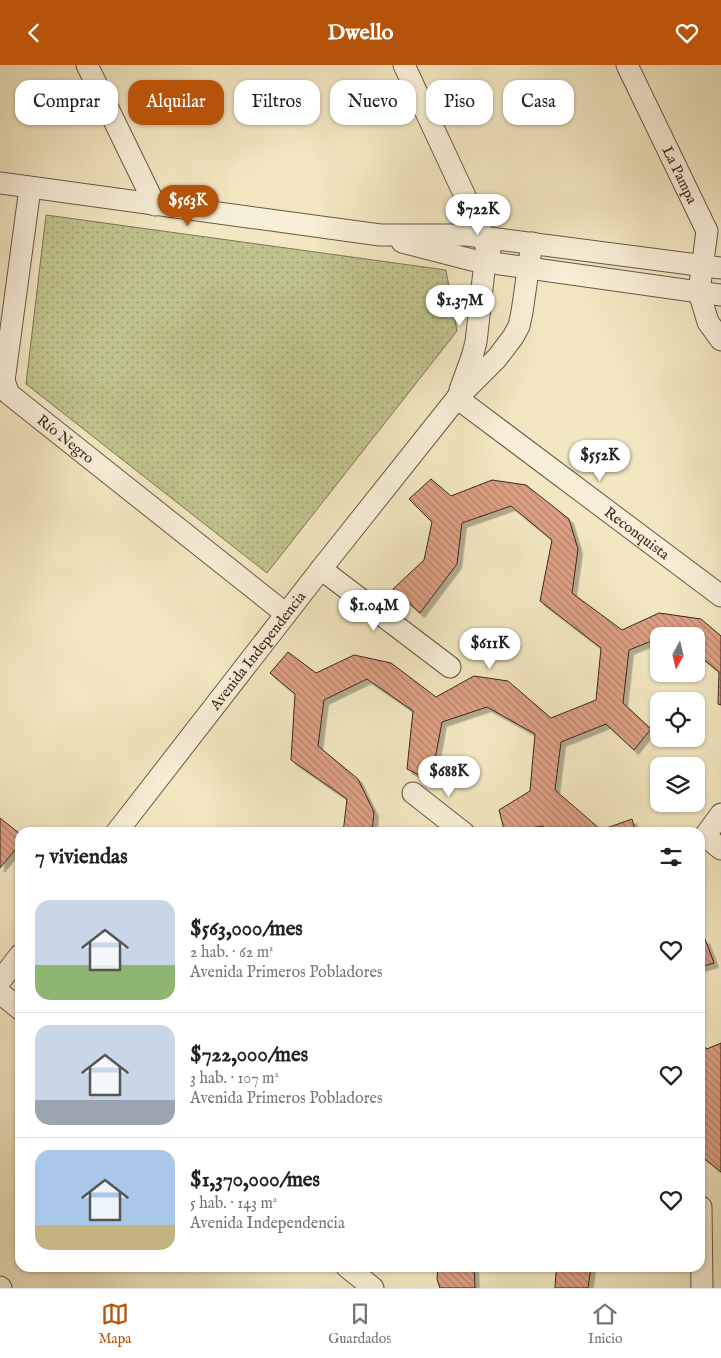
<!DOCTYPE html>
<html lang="es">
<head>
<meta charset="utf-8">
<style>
  body { margin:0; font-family:"IM FELL English",serif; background:#f2f2f2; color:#222; height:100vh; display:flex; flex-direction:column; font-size:19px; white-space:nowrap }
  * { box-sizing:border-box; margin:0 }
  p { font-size:16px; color:#767676 }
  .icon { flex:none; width:28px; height:28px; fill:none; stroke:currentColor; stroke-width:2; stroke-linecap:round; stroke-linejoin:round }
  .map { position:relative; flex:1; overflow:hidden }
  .panel { position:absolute; left:15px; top:762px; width:690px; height:445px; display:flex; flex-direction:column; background:#fff; border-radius:15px; box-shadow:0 1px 4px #0004 }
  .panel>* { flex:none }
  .banner { position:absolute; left:15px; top:15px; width:691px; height:45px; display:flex; gap:10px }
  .needle { width:32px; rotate:188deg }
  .tools { position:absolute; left:650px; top:562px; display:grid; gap:10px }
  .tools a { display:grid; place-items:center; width:55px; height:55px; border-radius:10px; background:#fff; box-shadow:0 1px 4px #0004; font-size:25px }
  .price { position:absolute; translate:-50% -42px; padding:0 11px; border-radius:18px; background:#fff; color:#222; font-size:16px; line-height:32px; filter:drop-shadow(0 1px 2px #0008) }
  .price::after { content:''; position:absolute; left:50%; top:30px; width:15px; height:11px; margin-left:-8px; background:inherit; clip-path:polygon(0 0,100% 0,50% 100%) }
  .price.on { background:#b45309; color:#fff }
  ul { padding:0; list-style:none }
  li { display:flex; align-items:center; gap:15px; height:125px; padding:0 20px }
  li+li { border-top:1px solid #e0e0e0 }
  li span { display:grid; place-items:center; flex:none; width:140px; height:100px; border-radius:15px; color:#555 }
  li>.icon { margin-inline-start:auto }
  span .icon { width:60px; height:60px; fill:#fffc; stroke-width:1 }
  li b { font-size:21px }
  h2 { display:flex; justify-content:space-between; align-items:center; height:60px; padding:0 20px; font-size:21px }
  .tag { padding:0 18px; border-radius:15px; background:#fff; box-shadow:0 1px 4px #0004; font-size:18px; line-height:45px }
  .tag.on { background:#b45309; color:#fff }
  header { display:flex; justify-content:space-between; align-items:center; height:65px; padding:0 20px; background:#b45309; color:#fff; font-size:22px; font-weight:700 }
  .tab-bar { display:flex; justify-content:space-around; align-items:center; height:70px; border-top:1px solid #e0e0e0; background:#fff; font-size:14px; color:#767676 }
  .tab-bar a { display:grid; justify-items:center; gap:2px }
  .tab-bar .on { color:#b45309 }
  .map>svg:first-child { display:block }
  .park { fill:url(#park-dots); stroke:#7d7656 }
  .building { fill:url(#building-back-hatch); stroke:#39281e; filter:url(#shadow) }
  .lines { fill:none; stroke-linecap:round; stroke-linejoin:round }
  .minor-casing { stroke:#675847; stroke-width:23 }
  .minor { stroke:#f7efd7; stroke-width:21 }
  .labels { text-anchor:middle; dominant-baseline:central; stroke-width:4.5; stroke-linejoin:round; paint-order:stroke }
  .street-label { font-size:15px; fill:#39281e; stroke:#f7efd7 }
</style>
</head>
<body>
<header><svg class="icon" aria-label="back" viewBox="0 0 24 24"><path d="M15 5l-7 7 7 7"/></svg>Dwello<svg class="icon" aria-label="heart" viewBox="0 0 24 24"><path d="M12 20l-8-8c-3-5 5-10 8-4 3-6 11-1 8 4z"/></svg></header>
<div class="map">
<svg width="721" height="1223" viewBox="0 0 721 1223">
  <defs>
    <pattern id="park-dots" width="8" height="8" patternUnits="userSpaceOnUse" patternTransform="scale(1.25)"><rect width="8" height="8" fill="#c1c38e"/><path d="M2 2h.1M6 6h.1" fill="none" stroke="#9e9e73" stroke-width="1.8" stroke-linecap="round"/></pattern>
    <pattern id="building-back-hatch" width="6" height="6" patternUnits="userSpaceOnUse" patternTransform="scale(1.25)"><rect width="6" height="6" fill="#dd9f83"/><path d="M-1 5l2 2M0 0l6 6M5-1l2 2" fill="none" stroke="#b4826b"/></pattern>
    <filter id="shadow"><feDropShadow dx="4.5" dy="4.5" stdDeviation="0" flood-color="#0004"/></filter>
  </defs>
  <rect width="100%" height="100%" fill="#f2e7c1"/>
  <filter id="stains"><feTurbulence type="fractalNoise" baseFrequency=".004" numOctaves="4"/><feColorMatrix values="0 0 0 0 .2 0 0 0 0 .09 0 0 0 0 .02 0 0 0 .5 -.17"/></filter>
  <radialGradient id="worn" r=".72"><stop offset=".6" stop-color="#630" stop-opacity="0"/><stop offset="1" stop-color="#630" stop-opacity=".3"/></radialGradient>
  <path class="park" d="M46,150L446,205L457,266L267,508L26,319Z"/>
  <path class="building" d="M431,414L451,431L492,415L526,420L569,454L578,484L572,528L622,565L659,548L701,554L721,571V640L718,639L719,607L696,588V571H676L672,568L659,571V573L629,585L623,638L651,664L634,685L606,659L561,677L555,725L601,765L632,754L636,768H553L542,761L505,768L499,745L530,726L535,669L487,642L442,657L431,716L407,704L413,646L367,614L324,635L318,681L358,714L374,747L372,768H343L347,734L291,695L295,629L270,608L288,587L316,608L354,590L391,598L436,632L474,611L508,616L551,653L596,635L601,583L540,536L552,475L511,441L462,458L457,499L420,548L393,524L424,495L432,457L409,434Z
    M0,753L20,769V779L0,803Z
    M705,874L714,898L700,902V875Z
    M721,978V1107L700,1090V979L707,984Z
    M438,1202H474L475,1223H440L437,1214Z
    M555,1202H591L588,1223H555L556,1207Z"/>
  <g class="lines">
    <defs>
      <g id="minor">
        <path d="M87,0L155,140"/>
        <path d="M404,0L484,172L486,182"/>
        <path id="s1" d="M627,0L707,166L699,227L708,257L721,275"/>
        <path d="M0,118L380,170H467L721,203"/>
        <path id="s2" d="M30,123L4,316L9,329L286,549"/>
        <path d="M402,177L472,195L721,230"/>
        <path d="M460,325L472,292L476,277L485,197L490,185"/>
        <path id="s3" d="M457,333L721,531"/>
        <path d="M321,504L450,602"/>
        <path d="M413,728L464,768"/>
        <path id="s4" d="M116,768L321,504L457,333L497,293L513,272L519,261L522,247L532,178"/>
        <path d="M705,771L721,784"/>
        <path d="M700,774L705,771L721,749"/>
        <path d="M0,916L20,890"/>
        <path d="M0,928L20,944"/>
        <path d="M701,1142L702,1223"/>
        <path d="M347,1202L373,1223"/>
        <path d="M0,1222L1,1223"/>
      </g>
    </defs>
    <use href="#minor" class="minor-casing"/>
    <use href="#minor" class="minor"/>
  </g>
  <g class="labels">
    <g class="street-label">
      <text stroke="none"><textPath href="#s1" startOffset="122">La Pampa</textPath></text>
      <text stroke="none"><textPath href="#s2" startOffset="281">Río Negro</textPath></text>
      <text stroke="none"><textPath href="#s3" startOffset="225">Reconquista</textPath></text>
      <text stroke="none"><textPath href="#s4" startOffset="231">Avenida Independencia</textPath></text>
    </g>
  </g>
  <rect width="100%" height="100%" filter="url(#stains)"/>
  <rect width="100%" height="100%" fill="url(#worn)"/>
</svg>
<div class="tools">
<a><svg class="needle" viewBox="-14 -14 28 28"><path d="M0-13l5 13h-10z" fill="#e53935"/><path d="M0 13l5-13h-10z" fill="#767676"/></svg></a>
<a><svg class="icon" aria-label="locate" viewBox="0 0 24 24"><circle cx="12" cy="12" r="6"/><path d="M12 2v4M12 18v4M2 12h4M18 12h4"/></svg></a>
<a><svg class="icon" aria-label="layers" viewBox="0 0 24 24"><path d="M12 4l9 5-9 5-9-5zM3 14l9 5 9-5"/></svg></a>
</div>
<b class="price on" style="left:188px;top:162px">$563K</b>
<b class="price" style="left:478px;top:171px">$722K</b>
<b class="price" style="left:460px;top:262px">$1.37M</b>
<b class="price" style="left:600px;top:417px">$552K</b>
<b class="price" style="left:374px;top:567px">$1.04M</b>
<b class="price" style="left:490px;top:605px">$611K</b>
<b class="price" style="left:449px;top:733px">$688K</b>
<div class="banner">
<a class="tag">Comprar</a>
<a class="tag on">Alquilar</a>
<a class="tag">Filtros</a>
<a class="tag">Nuevo</a>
<a class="tag">Piso</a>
<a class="tag">Casa</a>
</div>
<section class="panel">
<h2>7 viviendas<svg class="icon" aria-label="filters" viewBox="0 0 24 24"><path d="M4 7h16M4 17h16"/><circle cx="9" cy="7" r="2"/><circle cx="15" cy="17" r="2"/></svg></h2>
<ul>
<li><span style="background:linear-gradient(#c9d6e8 65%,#8fb573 0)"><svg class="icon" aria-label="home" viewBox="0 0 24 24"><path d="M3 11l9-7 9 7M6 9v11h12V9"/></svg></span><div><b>$563,000/mes</b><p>2 hab. · 62 m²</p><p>Avenida Primeros Pobladores</p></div><svg class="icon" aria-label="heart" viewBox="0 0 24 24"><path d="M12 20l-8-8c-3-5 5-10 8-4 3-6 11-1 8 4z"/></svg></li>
<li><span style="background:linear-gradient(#c9d6e8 75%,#9aa5b1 0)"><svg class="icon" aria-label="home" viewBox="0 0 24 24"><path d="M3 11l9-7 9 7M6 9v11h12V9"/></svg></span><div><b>$722,000/mes</b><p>3 hab. · 107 m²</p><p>Avenida Primeros Pobladores</p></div><svg class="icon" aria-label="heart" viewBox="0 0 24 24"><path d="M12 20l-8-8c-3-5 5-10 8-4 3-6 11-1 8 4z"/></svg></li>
<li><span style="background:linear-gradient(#a9c7e8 75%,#c2b280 0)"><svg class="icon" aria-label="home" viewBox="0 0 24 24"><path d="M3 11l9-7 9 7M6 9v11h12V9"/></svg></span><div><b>$1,370,000/mes</b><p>5 hab. · 143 m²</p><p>Avenida Independencia</p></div><svg class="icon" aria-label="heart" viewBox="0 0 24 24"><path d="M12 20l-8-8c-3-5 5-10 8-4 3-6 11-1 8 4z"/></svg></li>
</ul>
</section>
</div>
<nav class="tab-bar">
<a class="on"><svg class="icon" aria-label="map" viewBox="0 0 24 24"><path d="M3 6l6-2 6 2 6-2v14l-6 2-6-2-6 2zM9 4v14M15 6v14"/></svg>Mapa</a>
<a><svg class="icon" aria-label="saved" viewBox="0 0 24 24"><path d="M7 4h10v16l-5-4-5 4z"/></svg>Guardados</a>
<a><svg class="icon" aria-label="home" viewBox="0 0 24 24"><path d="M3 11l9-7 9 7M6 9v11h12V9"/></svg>Inicio</a>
</nav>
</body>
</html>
